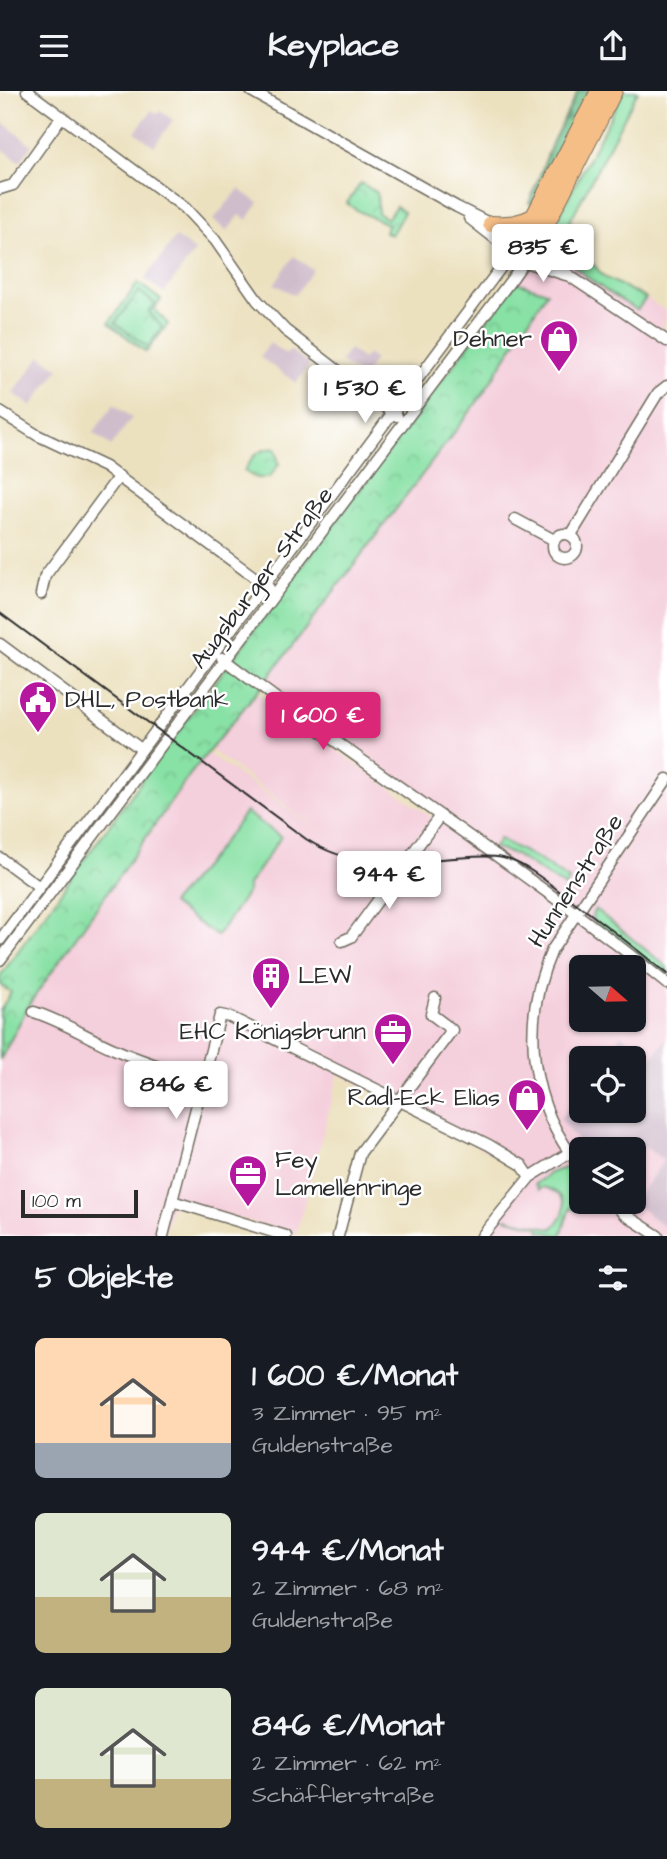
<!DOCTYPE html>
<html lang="de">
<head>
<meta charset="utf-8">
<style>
  body { margin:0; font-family:"Architects Daughter",sans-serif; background:#242831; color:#f1f3f6; height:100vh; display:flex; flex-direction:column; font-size:26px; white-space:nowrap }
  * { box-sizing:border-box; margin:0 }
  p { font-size:23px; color:#9ea1a6 }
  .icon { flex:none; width:38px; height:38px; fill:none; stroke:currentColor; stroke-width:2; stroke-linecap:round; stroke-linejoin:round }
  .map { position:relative; height:1145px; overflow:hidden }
  .side { display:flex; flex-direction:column; background:#171b24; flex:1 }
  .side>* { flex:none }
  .needle { width:46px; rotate:110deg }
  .controls { position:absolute; left:569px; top:864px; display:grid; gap:14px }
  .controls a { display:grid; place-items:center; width:77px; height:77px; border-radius:10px; background:#171b24; box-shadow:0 2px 5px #0004; font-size:35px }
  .scale { position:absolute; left:21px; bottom:18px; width:117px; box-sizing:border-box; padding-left:7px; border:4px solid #2b2b2b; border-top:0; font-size:19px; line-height:24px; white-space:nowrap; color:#2b2b2b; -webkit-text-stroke:5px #fff; paint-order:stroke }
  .price { position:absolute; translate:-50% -60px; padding:0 16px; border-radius:7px; background:#fff; color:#222; font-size:23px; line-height:46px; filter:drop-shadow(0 2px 4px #0008) }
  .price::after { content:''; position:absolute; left:50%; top:42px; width:21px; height:16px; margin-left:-10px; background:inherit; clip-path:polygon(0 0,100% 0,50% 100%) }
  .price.current { background:#db2777; color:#fff }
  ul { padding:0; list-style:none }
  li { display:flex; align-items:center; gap:21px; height:175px; padding:0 35px }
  li span { display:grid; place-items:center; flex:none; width:196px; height:140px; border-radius:10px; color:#555 }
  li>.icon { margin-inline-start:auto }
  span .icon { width:84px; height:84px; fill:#fffc; stroke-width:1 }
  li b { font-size:30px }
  h2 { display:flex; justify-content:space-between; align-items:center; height:84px; padding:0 35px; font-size:30px }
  header { display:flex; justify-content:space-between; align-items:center; height:91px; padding:0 35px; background:#171b24; font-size:32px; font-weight:700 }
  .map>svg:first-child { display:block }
  .built { fill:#f4cfdc; fill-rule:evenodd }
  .industrial { fill:#d0bdcc }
  .grass { fill:#88e1a5; stroke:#5a8668; stroke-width:2 }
  .forest { fill:url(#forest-firs); stroke:#4c755a; stroke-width:2 }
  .park { fill:url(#park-crowns); stroke:#5a8668; stroke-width:2 }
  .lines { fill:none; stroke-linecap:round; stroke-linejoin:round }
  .minor-casing { stroke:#6f6b5f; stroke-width:13 }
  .highway-casing { stroke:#6f6b5f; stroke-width:18 }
  .minor { stroke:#fff; stroke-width:10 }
  .highway { stroke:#f6be87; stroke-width:16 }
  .tram { stroke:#2b2b2b; stroke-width:2 }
  .labels { text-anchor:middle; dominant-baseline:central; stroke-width:5; stroke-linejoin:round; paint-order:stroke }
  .poi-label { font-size:24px; fill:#2b2b2b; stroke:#fff; text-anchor:end }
  .street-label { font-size:24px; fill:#2b2b2b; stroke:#fff }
</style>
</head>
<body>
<header><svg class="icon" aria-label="menu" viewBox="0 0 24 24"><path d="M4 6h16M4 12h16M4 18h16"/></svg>Keyplace<svg class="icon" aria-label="share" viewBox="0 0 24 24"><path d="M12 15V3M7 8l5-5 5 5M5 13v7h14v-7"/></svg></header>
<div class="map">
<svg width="667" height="1145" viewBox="0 0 667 1145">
  <defs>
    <pattern id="forest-firs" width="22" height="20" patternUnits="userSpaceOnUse" patternTransform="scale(1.75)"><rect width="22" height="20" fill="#6ebf8a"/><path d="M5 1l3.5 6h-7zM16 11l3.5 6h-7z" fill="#5b9b71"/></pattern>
    <pattern id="park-crowns" width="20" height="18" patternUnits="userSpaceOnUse" patternTransform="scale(1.75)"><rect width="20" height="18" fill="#88e1a5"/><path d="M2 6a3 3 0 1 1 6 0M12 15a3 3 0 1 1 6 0" fill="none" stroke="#76c18e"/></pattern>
  </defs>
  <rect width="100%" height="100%" fill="#fff"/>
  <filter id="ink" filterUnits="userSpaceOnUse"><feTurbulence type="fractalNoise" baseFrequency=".0143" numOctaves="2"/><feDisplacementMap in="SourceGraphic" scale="14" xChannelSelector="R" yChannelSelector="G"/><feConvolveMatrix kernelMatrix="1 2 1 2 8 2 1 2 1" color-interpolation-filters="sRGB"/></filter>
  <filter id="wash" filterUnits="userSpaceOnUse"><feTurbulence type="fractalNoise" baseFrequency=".00686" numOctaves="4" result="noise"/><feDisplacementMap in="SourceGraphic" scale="28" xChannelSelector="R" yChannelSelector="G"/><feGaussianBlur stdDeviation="1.57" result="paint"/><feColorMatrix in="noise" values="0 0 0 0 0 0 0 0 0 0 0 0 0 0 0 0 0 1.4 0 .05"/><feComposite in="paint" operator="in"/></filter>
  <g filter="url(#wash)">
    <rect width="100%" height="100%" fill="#ece1bf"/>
    <path class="built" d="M547,149L605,200L637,219L646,207L667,221L663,237L667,242V1145H478L526,1085L500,1067L339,982L296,1143L173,1109L164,1145H0V969L30,912L191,682L208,663L326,744L211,659L256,602L433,727L438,720L265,591L481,306L547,201L516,191ZM581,877H634V929H581ZM581,968H634V1020H581ZM581,1059H634V1111H581Z"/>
    <path class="industrial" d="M152,19L158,23L160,20L173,29L154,55L135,41Z
      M2,31L32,54L20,71L0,56V32Z
      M239,98L259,112L247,129L240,124L227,140L213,129Z
      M176,146L195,160L164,202L145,188Z
      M294,165L313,179L295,204L274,193Z
      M270,252L286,264L290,259L310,273L296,292L260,266Z
      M349,258L363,268L367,263L375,269L362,286L340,270Z
      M41,265L59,278L31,315L13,302Z
      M114,313L132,327L111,355L93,342Z
      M621,943L652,967L667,947V1137L633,1112L664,1069L631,1047L622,1059H584L560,1028L581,999V1020H634V968H604Z"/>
    <path class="grass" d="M624,0H638L559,151L572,162L594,174L604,186L646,207L637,219C613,205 552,168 552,138Z
      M138,192L161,209L154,218L168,233L146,261L109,232Z
      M246,721L281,746L248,794V800L217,845L171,813L211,767Z
      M499,748L538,768L569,789L565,796L515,764L494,757Z
      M595,818L667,876V887L593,830L592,824Z
      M564,1077L573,1078L581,1088V1105L576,1119L570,1117L561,1145L539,1140L540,1136L505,1127L552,1138C570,1121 569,1103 543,1096L539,1099L535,1093L550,1082Z"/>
    <path class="forest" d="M578,0H592L535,114L529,112L553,50Z"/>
    <path class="park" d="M361,92L377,102L378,122L387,128L396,115L404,121L391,144L385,141L387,133C373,125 358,123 347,112Z
      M516,191L547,201L481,306L265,591L191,682L30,912L0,969V920L11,901L0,894V885L156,670Z
      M139,200L155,213L149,221L162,236L148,256L115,232Z
      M275,357L279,373L269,387H256L244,380C253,364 257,359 275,357Z"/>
  </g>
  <g filter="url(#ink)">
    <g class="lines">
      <defs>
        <path id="minor" d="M27,0L185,117L215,149L257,209L285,239L397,325
          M251,0L457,116L535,155L551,167L571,186L667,250
          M0,98L13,94L62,25
          M469,127L525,171L566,184
          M0,321L37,344L105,376L269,497
          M515,428L554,449
          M553 455a12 12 0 1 1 24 0a12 12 0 1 1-24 0Z
          M571,444L658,302L667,295
          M41,503L45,485L119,385
          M0,553L141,658
          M222,567C368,678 524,778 667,893
          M0,767L38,795
          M0,849L522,148
          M342,850L351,846L439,726
          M0,869L514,185L535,155
          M34,921C62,930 87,946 114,958C143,971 173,980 203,989
          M581,1076C529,1015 520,931 552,859L667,688
          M172,1110L286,1145
          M613,1111L624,1123L658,1145
          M163,1145L220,924L230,926L489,1054L522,1074L530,1086
          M338,1145L360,1062L452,939L431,923L435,907
          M482,1145L530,1086L569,1062"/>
        <path id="highway" d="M491,133C508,134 520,133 535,125
          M522,148L599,0
          M535,155L614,0"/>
      </defs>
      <use href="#minor" class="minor-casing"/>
      <use href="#highway" class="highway-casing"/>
      <use href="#minor" class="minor"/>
      <use href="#highway" class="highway"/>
      <path class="tram" d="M0,522L306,748C355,780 400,770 455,767C471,766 487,764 503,767C525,772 544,789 562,802C598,828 633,855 667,883"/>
    </g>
  </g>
  <defs>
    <symbol id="shop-pin" viewBox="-11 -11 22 30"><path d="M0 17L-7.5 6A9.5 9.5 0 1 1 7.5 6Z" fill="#b5179e" stroke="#fff"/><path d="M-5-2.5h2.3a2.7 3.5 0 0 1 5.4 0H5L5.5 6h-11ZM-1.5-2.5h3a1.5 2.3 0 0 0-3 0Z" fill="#fff"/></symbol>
    <symbol id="civic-pin" viewBox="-11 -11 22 30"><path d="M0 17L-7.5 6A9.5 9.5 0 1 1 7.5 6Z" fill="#b5179e" stroke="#fff"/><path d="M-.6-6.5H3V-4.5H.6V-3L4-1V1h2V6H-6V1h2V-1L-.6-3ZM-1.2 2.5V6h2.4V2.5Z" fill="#fff"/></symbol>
    <symbol id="building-pin" viewBox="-11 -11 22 30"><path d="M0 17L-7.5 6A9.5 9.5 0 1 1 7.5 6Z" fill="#b5179e" stroke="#fff"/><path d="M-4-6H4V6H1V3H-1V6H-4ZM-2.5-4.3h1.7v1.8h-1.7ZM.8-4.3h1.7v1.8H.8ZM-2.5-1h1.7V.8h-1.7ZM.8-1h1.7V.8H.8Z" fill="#fff"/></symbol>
    <symbol id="office-pin" viewBox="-11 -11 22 30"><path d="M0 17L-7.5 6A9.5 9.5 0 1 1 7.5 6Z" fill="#b5179e" stroke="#fff"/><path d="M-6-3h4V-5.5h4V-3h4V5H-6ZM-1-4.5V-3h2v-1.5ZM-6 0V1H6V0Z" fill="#fff"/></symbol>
  </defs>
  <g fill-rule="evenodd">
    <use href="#shop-pin" x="537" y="226" width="44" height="60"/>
    <use href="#civic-pin" x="16" y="587" width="44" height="60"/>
    <use href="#building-pin" x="249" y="863" width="44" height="60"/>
    <use href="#office-pin" x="371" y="919" width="44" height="60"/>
    <use href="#shop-pin" x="505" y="985" width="44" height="60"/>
    <use href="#office-pin" x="226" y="1061" width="44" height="60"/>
  </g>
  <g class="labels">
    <g class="poi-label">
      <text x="532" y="248">Dehner</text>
      <text x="65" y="609" text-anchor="start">DHL, Postbank</text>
      <text x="298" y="885" text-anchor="start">LEW</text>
      <text x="366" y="941">EHC Königsbrunn</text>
      <text x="500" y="1007">Radl-Eck Elias</text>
      <text x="275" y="1069" text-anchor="start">Fey<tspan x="275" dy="28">Lamellenringe</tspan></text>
    </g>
    <g class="street-label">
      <text transform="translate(262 487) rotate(-53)">Augsburger Straße</text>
      <text transform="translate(576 790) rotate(-57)">Hunnenstraße</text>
    </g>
  </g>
</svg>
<div class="controls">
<a><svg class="needle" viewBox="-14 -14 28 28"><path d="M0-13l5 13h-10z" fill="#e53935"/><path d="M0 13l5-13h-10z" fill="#9ea1a6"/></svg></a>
<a><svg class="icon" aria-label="locate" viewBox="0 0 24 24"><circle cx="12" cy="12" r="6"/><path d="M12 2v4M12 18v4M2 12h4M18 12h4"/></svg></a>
<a><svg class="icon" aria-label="layers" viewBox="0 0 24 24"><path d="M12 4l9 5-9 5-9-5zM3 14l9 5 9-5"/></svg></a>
</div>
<div class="scale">100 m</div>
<b class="price" style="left:543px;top:193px">835 €</b>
<b class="price" style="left:365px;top:334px">1 530 €</b>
<b class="price current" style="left:323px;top:661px">1 600 €</b>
<b class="price" style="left:389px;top:820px">944 €</b>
<b class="price" style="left:176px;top:1030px">846 €</b>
</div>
<section class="side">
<h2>5 Objekte<svg class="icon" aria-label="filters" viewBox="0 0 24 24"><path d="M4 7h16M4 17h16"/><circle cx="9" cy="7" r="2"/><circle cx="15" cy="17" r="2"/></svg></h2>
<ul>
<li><span style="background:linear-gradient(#ffd9b3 75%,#9aa5b1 0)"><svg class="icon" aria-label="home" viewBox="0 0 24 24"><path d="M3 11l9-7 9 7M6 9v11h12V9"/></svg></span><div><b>1 600 €/Monat</b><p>3 Zimmer · 95 m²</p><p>Guldenstraße</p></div></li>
<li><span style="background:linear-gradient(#dfe7d0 60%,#c2b280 0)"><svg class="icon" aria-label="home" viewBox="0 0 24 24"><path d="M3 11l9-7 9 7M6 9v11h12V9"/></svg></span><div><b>944 €/Monat</b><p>2 Zimmer · 68 m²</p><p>Guldenstraße</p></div></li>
<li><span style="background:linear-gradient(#dfe7d0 65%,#c2b280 0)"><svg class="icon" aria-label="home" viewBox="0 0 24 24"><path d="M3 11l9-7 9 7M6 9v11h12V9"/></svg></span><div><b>846 €/Monat</b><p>2 Zimmer · 62 m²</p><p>Schäfflerstraße</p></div></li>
</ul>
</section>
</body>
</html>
